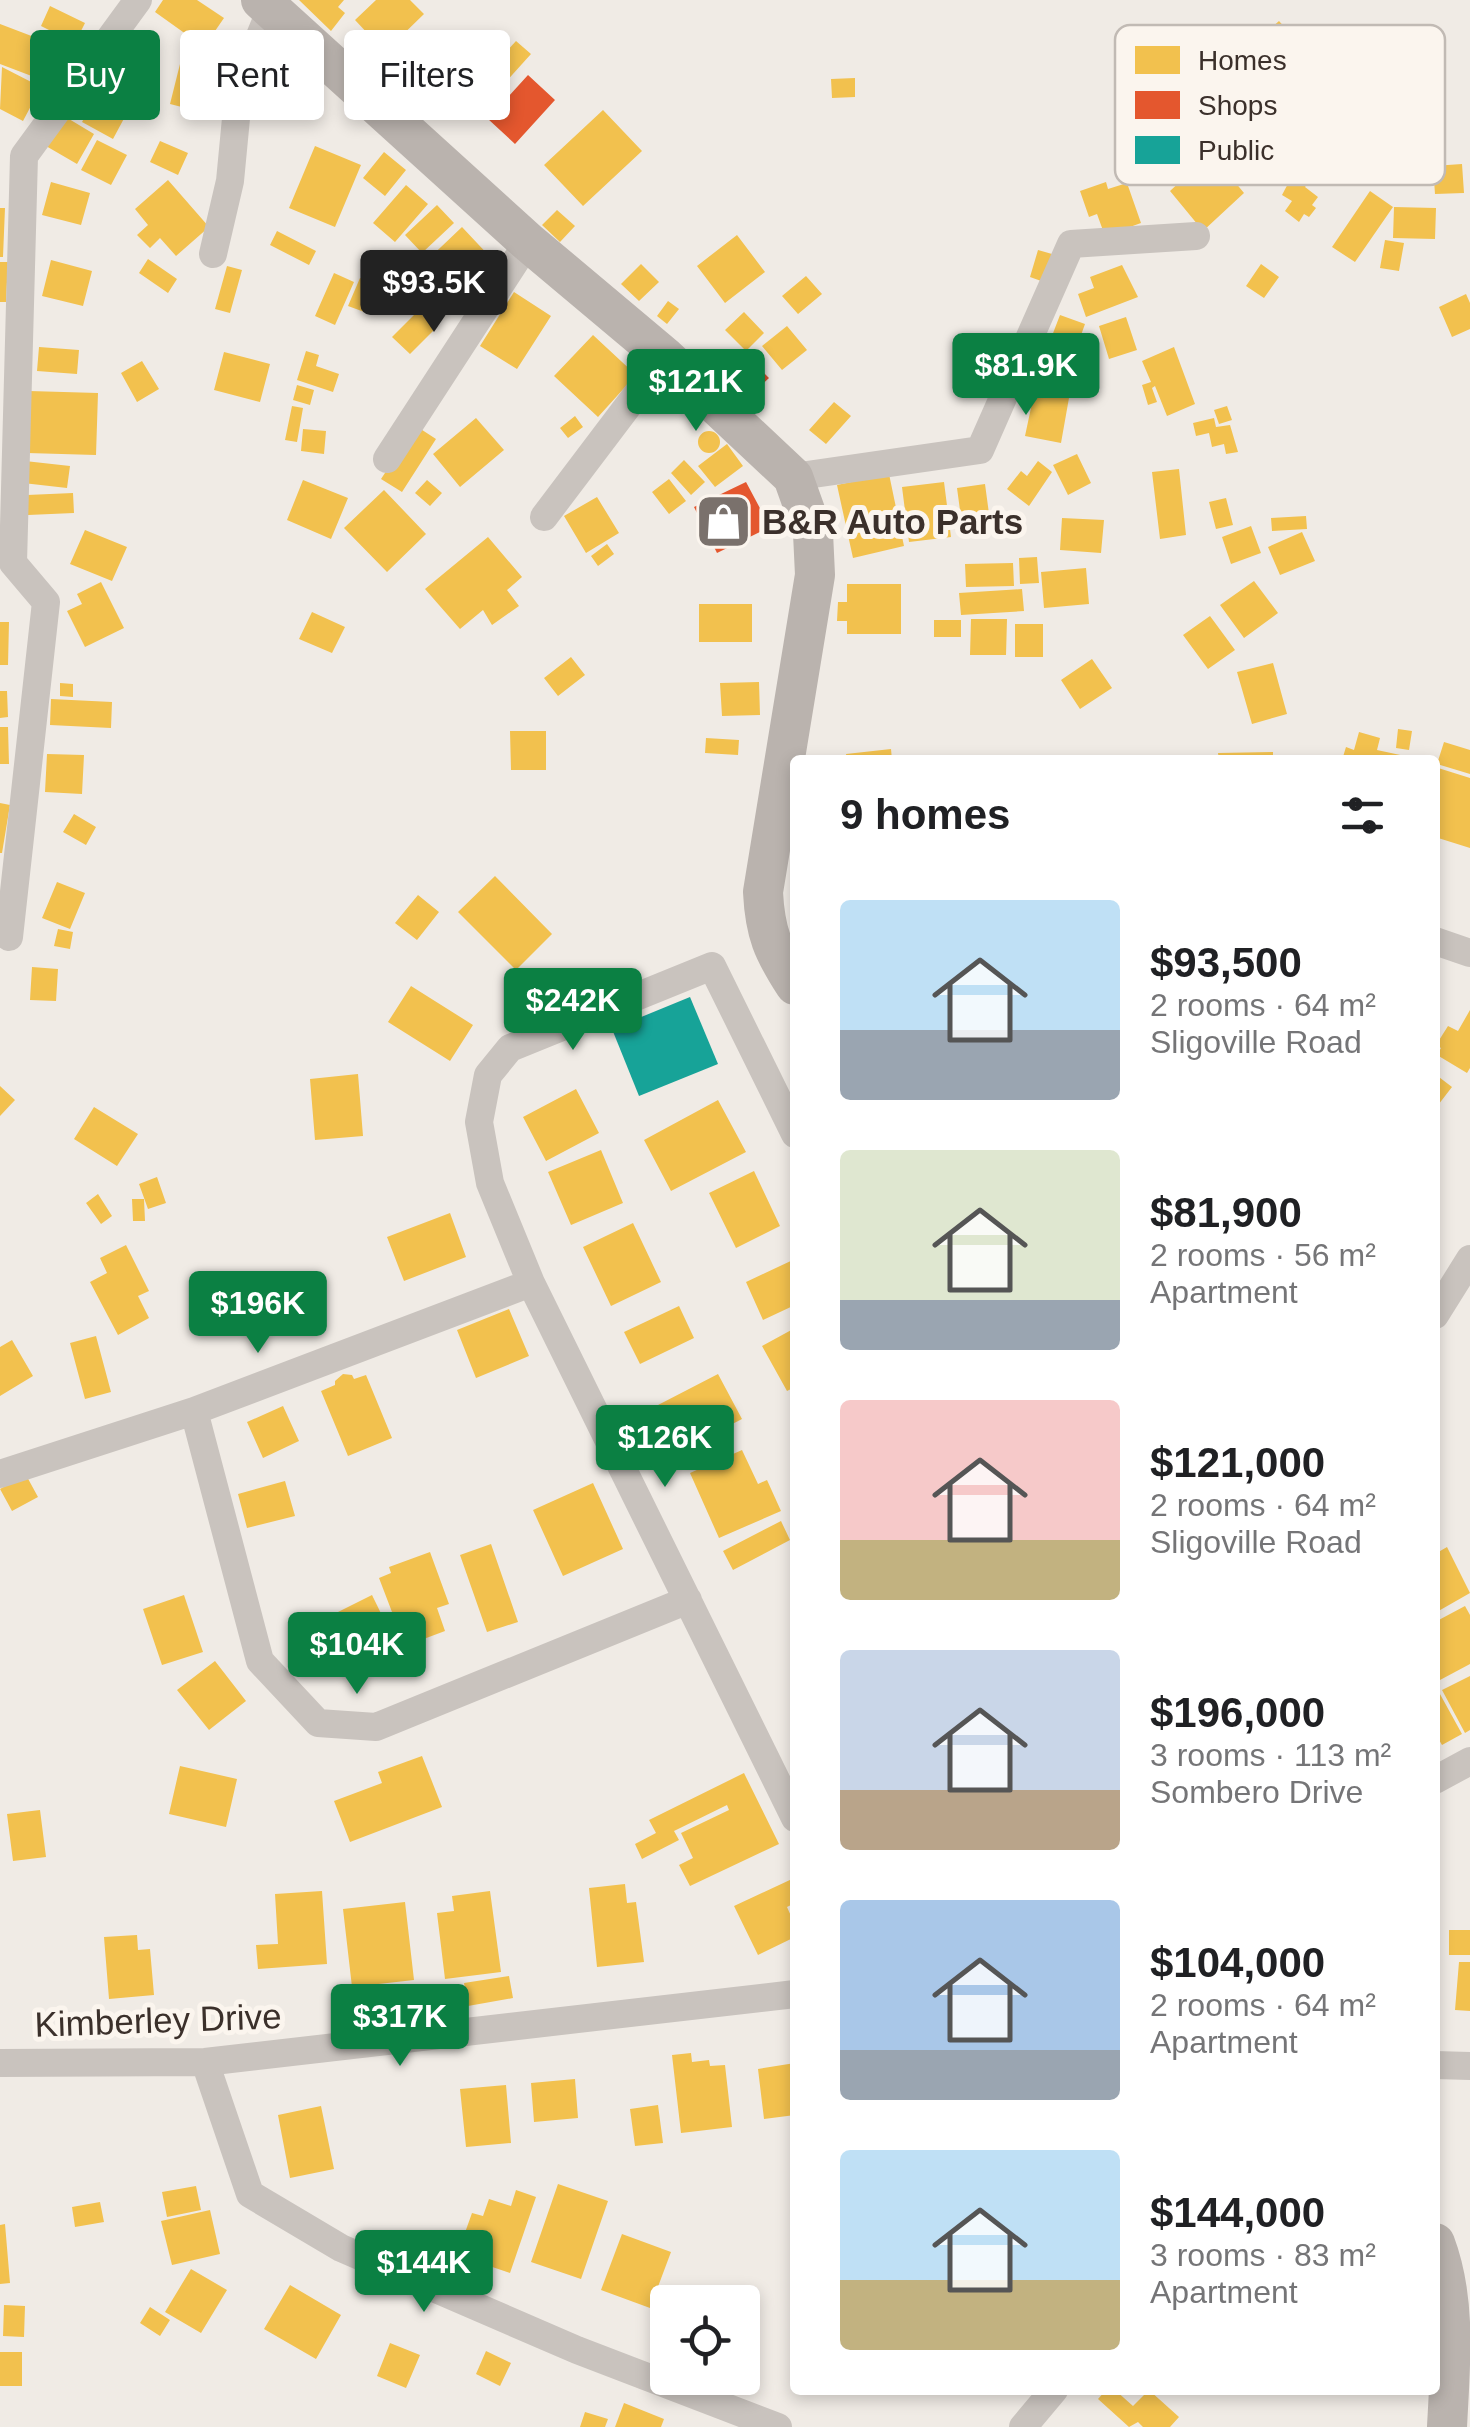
<!DOCTYPE html>
<html lang="en">
<head>
<meta charset="utf-8">
<style>
  body { margin:0; font-family:Helvetica,sans-serif; background:#f6f6f6; color:#202124; height:100vh; display:flex; flex-direction:column; font-size:38px; white-space:nowrap }
  * { box-sizing:border-box; margin:0 }
  p { font-size:32px; color:#757577 }
  .icon { flex:none; width:55px; height:55px; fill:none; stroke:currentColor; stroke-width:2; stroke-linecap:round; stroke-linejoin:round }
  .map { position:relative; flex:1; overflow:hidden }
  .panel { position:absolute; left:790px; top:755px; width:650px; height:1640px; display:flex; flex-direction:column; background:#fff; border-radius:10px; box-shadow:0 5px 15px #0003 }
  .panel>* { flex:none }
  .hud { position:absolute; left:30px; top:30px; width:610px; height:90px; display:flex; gap:20px }
  .tools { position:absolute; left:650px; top:2285px; display:grid; gap:20px }
  .tools a { display:grid; place-items:center; width:110px; height:110px; border-radius:10px; background:#fff; box-shadow:0 5px 15px #0003; font-size:50px }
  .price { position:absolute; translate:-50% -85px; padding:0 22px; border-radius:10px; background:#0b8043; color:#fff; font-size:32px; line-height:65px; filter:drop-shadow(0 2px 5px #0008) }
  .price::after { content:''; position:absolute; left:50%; top:60px; width:30px; height:22px; margin-left:-15px; background:inherit; clip-path:polygon(0 0,100% 0,50% 100%) }
  .price.active { background:#222; color:#fff }
  ul { padding:0; list-style:none }
  li { display:flex; align-items:center; gap:30px; height:250px; padding:0 50px }
  li span { display:grid; place-items:center; flex:none; width:280px; height:200px; border-radius:10px; color:#555 }
  li>.icon { margin-inline-start:auto }
  span .icon { width:120px; height:120px; fill:#fffc; stroke-width:1 }
  li b { font-size:42px }
  h2 { display:flex; justify-content:space-between; align-items:center; height:120px; padding:0 50px; font-size:42px }
  .pill { padding:0 35px; border-radius:10px; background:#fff; box-shadow:0 5px 15px #0003; font-size:35px; line-height:90px }
  .pill.active { background:#0b8043; color:#fff }
  .map>svg:first-child { display:block }
  .homes { fill:#f2c14e }
  .shops { fill:#e4572e }
  .public { fill:#17a398 }
  .lines { fill:none; stroke-linecap:round; stroke-linejoin:round }
  .street { stroke:#c9c3be; stroke-width:28 }
  .secondary { stroke:#bab3ae; stroke-width:40 }
  .labels { text-anchor:middle; dominant-baseline:central; stroke-width:10; stroke-linejoin:round; paint-order:stroke }
  .poi-label { font-size:35px; font-weight:bold; fill:#3b302b; stroke:#fbf5ee; text-anchor:start }
  .street-label { font-size:35px; fill:#3b302b; stroke:#fbf5ee }
  .key { fill:#fbf5ee; stroke:#c1bab4; stroke-width:2.5 }
  .key-label { font-size:28px; fill:#3b302b }
</style>
</head>
<body>
<div class="map">
<svg width="1470" height="2427" viewBox="0 0 1470 2427">
  <rect width="100%" height="100%" fill="#f0ebe5"/>
  <path class="homes" d="M163,0H197L224,18L204,47L155,12Z
    M299,0H344L338,7L345,13L331,31Z
    M376,0H410L424,14L385,52L355,20Z
    M50,6L85,23L75,43L41,26Z
    M1279,21L1317,63L1282,95L1243,53Z
    M0,24L63,48L50,83L0,64Z
    M516,41L531,54L483,107L468,94Z
    M454,43L467,60L457,69L443,53Z
    M182,56L225,66L213,115L170,104Z
    M2,67L41,87L23,121L0,109Z
    M855,78V97L832,98L831,79Z
    M97,95L128,111L113,139L82,122Z
    M603,110L642,151L583,206L544,165Z
    M64,116L94,134L77,164L46,146Z
    M97,140L127,155L111,185L81,170Z
    M160,141L188,153L178,175L150,162Z
    M315,146L361,165L335,227L289,208Z
    M384,152L406,170L385,196L363,178Z
    M1211,153L1244,193L1203,231L1170,191Z
    M1462,164L1464,193L1435,194L1433,166Z
    M1299,172L1310,180L1305,187L1318,197L1312,205L1316,208L1309,217L1304,214L1299,222L1285,211L1292,201L1282,195L1291,178L1294,180Z
    M168,180L209,227L176,256L160,238L150,248L137,235L148,225L135,209Z
    M51,182L90,193L81,225L42,215Z
    M1106,182L1108,189L1127,183L1141,223L1105,236L1097,214L1089,217L1080,191Z
    M406,185L428,204L395,242L373,223Z
    M1370,191L1393,207L1355,262L1332,247Z
    M437,205L454,223L422,253L405,235Z
    M1394,207L1436,208L1435,239L1393,238Z
    M0,208H5L3,257H0Z
    M557,210L575,226L560,242L542,225Z
    M462,227L493,260L451,300L420,267Z
    M277,231L316,251L309,265L270,245Z
    M737,235L765,272L725,303L697,266Z
    M1385,240L1404,243L1399,271L1380,268Z
    M1038,250L1052,254L1044,282L1030,277Z
    M148,259L177,279L168,293L139,273Z
    M51,260L92,271L83,306L42,296Z
    M0,262H8L6,302H0Z
    M641,264L659,282L639,301L621,284Z
    M1261,264L1279,277L1264,298L1246,286Z
    M1122,265L1138,297L1086,317L1078,294L1094,288L1090,277Z
    M227,266L242,270L230,313L215,309Z
    M334,273L354,282L335,325L315,316Z
    M806,276L822,294L798,314L782,296Z
    M360,278L379,286L367,313L348,306Z
    M514,292L551,316L517,369L480,346Z
    M1466,294L1470,303V329L1452,337L1439,307Z
    M668,301L679,309L667,324L657,316Z
    M418,311L436,328L410,354L392,337Z
    M744,312L764,333L746,351L725,330Z
    M1060,315L1085,324L1071,363L1045,354Z
    M1126,317L1137,350L1109,359L1099,326Z
    M787,326L807,350L782,370L762,346Z
    M593,335L636,375L598,417L554,376Z
    M39,347L79,350L77,374L37,371Z
    M1174,347L1195,404L1167,416L1155,386L1152,388L1157,402L1148,405L1142,385L1151,382L1142,361Z
    M306,351L319,355L316,366L339,374L333,392L297,380Z
    M224,352L270,364L260,402L214,390Z
    M142,361L159,389L137,402L121,373Z
    M1048,376L1072,381L1061,443L1025,436L1035,389L1045,391Z
    M297,385L314,390L310,405L293,400Z
    M29,391L98,393L96,455L27,453Z
    M834,402L851,416L826,444L809,430Z
    M292,406L303,408L297,442L285,440Z
    M1227,406L1232,420L1219,424L1214,410Z
    M575,416L583,427L568,438L560,428Z
    M476,418L504,450L460,487L433,454Z
    M1214,418L1216,427L1230,425L1238,452L1226,454L1224,444L1212,447L1209,433L1196,436L1193,423Z
    M416,426L436,439L402,492L381,479Z
    M303,429L326,431L324,454L301,451Z
    M698 442a11 11 0 1 1 22 0a11 11 0 1 1-22 0Z
    M727,444L743,466L715,487L698,466Z
    M1077,454L1091,483L1068,495L1053,465Z
    M684,460L705,482L691,495L671,473Z
    M25,461L70,466L67,488L23,483Z
    M1038,461L1052,472L1029,506L1007,489L1021,471L1027,476Z
    M1179,469L1186,535L1160,539L1152,472Z
    M889,474L904,546L853,558L837,485Z
    M669,479L686,501L669,514L652,492Z
    M303,480L348,498L331,539L287,520Z
    M427,480L442,493L430,506L415,493Z
    M944,482L951,537L909,542L902,487Z
    M985,484L990,521L962,525L957,488Z
    M384,490L426,534L387,572L344,528Z
    M73,493L74,513L28,515L27,495Z
    M597,497L619,533L586,553L564,516Z
    M1226,498L1233,525L1216,529L1209,502Z
    M1306,516L1307,529L1272,531L1271,518Z
    M1062,518L1104,520L1101,553L1060,550Z
    M1251,526L1261,553L1231,564L1222,537Z
    M85,530L127,547L112,581L70,564Z
    M1302,532L1315,561L1280,575L1268,547Z
    M488,537L522,577L507,590L519,606L492,625L483,610L460,629L425,589Z
    M607,544L614,554L598,566L591,556Z
    M1037,557L1039,583L1020,584L1019,558Z
    M1013,563L1014,586L966,587L965,564Z
    M1086,568L1089,604L1044,608L1041,572Z
    M1254,581L1278,613L1244,638L1220,605Z
    M101,582L124,628L85,647L67,611L82,604L77,594Z
    M847,584H901V634H847V621H837L838,602H847Z
    M1022,589L1024,611L961,615L959,593Z
    M699,604H752V642H699Z
    M312,612L345,627L332,653L299,639Z
    M1210,616L1235,650L1208,669L1183,635Z
    M971,619H1007L1006,655H970Z
    M934,620H961V637H934Z
    M0,622H9L8,665H0Z
    M1015,624H1043V657H1015Z
    M571,657L585,675L558,696L544,678Z
    M1092,659L1112,688L1080,709L1061,680Z
    M1273,663L1287,714L1252,724L1237,672Z
    M759,682L760,715L722,716L720,683Z
    M60,683L73,684V697L60,696Z
    M0,691H7L8,717L0,718Z
    M51,699L112,702L111,728L50,725Z
    M0,727H8L9,764H0Z
    M1398,729L1412,731L1409,750L1396,748Z
    M510,731H546V770H511Z
    M1359,732L1380,738L1377,750L1405,756L1404,760H1342L1346,747L1354,750Z
    M706,738L739,740L738,755L705,753Z
    M1444,742L1470,750V774L1437,764Z
    M891,749L892,760H847L846,754Z
    M1273,752V760H1219L1218,753Z
    M47,754L84,755L82,794L45,792Z
    M1435,767L1470,778V848L1435,837Z
    M0,803L10,805L2,853H0Z
    M74,814L96,827L86,845L63,832Z
    M495,876L552,934L516,970L458,912Z
    M57,882L85,893L70,929L42,918Z
    M418,895L439,912L417,940L395,923Z
    M58,929L73,932L70,949L54,946Z
    M32,967L58,969L56,1001L30,1000Z
    M411,986L473,1025L450,1061L388,1022Z
    M1470,1010V1068L1467,1073L1437,1055L1441,1048L1436,1045L1448,1026L1458,1031Z
    M358,1074L363,1136L315,1140L310,1079Z
    M1435,1074L1452,1087L1435,1109Z
    M0,1086L15,1100L0,1116Z
    M576,1089L599,1133L546,1161L523,1117Z
    M718,1100L746,1152L671,1191L644,1140Z
    M94,1107L138,1134L117,1166L74,1139Z
    M601,1150L623,1203L571,1225L548,1172Z
    M754,1171L780,1226L736,1248L709,1193Z
    M157,1177L166,1203L148,1209L139,1184Z
    M98,1194L112,1216L101,1224L86,1203Z
    M132,1199H144L145,1221H133Z
    M450,1213L466,1257L404,1281L387,1237Z
    M633,1223L661,1282L611,1306L583,1247Z
    M126,1245L149,1291L138,1296L149,1318L118,1335L90,1282L107,1273L100,1258Z
    M795,1259V1305L763,1320L746,1282Z
    M679,1306L694,1338L640,1364L624,1332Z
    M509,1309L529,1356L476,1378L457,1330Z
    M795,1328V1387L787,1391L762,1346Z
    M96,1336L111,1392L85,1399L70,1343Z
    M12,1340L33,1376L0,1396V1347Z
    M343,1374L352,1375L354,1379L366,1375L392,1438L348,1456L321,1391L335,1385V1381Z
    M718,1374L742,1419L682,1450L658,1405Z
    M283,1406L299,1441L263,1458L247,1422Z
    M742,1450L758,1484L767,1480L781,1511L719,1538L690,1473Z
    M26,1475L38,1497L12,1511L0,1489Z
    M285,1481L295,1516L247,1528L238,1494Z
    M593,1483L623,1549L563,1576L533,1510Z
    M781,1521L790,1540L733,1570L723,1551Z
    M491,1544L518,1622L487,1632L460,1555Z
    M1447,1547L1470,1593L1435,1613V1554Z
    M430,1552L449,1604L437,1608L445,1631L405,1646L379,1578L391,1573L389,1567Z
    M184,1595L203,1652L162,1665L143,1609Z
    M372,1595L394,1640L350,1662L328,1617Z
    M1465,1606L1470,1615V1664L1440,1680L1435,1671V1622Z
    M215,1661L246,1701L209,1730L177,1690Z
    M1470,1676V1730L1465,1733L1442,1690Z
    M1435,1685L1462,1734L1442,1745L1435,1733Z
    M422,1756L442,1807L350,1842L334,1801L382,1783L378,1772Z
    M180,1766L237,1779L226,1827L169,1814Z
    M744,1773L779,1844L690,1886L679,1865L693,1858L681,1833L729,1810L727,1805L674,1831L679,1840L642,1859L635,1844L656,1833L649,1820Z
    M40,1810L46,1857L13,1861L7,1814Z
    M792,1879L795,1903L787,1907L795,1925V1937L758,1955L734,1906Z
    M625,1884L627,1903L636,1902L644,1962L597,1967L589,1888Z
    M322,1891L327,1964L258,1969L256,1945L278,1944L275,1894Z
    M490,1891L501,1972L445,1979L437,1913L454,1911L452,1896Z
    M405,1902L414,1980L352,1987L343,1909Z
    M1449,1930H1470V1955H1449Z
    M137,1935L138,1950L150,1949L154,1995L109,1999L104,1937Z
    M1459,1962H1470V2011L1455,2010Z
    M509,1976L513,1998L468,2006L464,1983Z
    M459,1984L461,2009L421,2012L419,1987Z
    M691,2053L692,2062L709,2060L710,2066L725,2065L732,2127L681,2133L672,2055Z
    M795,2063V2115L764,2119L758,2069Z
    M575,2079L578,2118L534,2122L531,2083Z
    M506,2085L511,2143L466,2147L460,2089Z
    M658,2105L663,2143L635,2146L630,2109Z
    M321,2106L334,2169L290,2178L278,2115Z
    M558,2184L608,2201L581,2279L531,2262Z
    M196,2186L201,2210L167,2217L162,2192Z
    M516,2190L536,2197L510,2273L457,2255L472,2213L483,2216L489,2199L511,2206Z
    M100,2202L104,2222L75,2227L72,2207Z
    M210,2210L220,2254L172,2265L161,2221Z
    M5,2224L10,2283L0,2284V2225Z
    M622,2234L671,2252L650,2308L601,2290Z
    M191,2269L227,2290L201,2333L165,2312Z
    M290,2285L341,2315L316,2359L264,2329Z
    M4,2305L25,2306L24,2337L3,2336Z
    M150,2307L170,2320L160,2336L140,2323Z
    M390,2343L420,2355L406,2388L377,2376Z
    M486,2351L511,2363L500,2386L476,2374Z
    M0,2352H22V2386H0Z
    M1106,2390H1115L1133,2406L1149,2390L1179,2417L1170,2427H1143L1138,2422L1129,2427L1098,2399Z
    M624,2403L664,2419L661,2427H615Z
    M585,2412L608,2419L605,2427H580Z"/>
  <path class="shops" d="M528,75L555,100L515,144L488,119Z
    M745,354L769,378L751,395L728,372Z
    M746,482L770,527L717,553L694,507Z"/>
  <path class="public" d="M690,997L718,1064L639,1096L612,1029Z"/>
  <g class="lines">
    <path class="street" d="M213,254L230,181L239,87L271,9
      M387,459L528,242
      M793,477L980,450L1071,244L1196,236
      M544,517L665,357
      M9,937L46,602L13,563L24,156L138,0
      M1435,941L1470,953
      M795,1134L712,966L510,1048L488,1075L479,1122L490,1183L531,1283L795,1818
      M1435,1315L1470,1259
      M194,1411L260,1661L318,1723L376,1727L688,1600
      M0,1474L194,1411L531,1283
      M1435,1780L1470,1761
      M205,2062L250,2194L341,2248L577,2350L778,2427
      M0,2063L205,2062L795,1994
      M1435,2065L1470,2066
      M1023,2427L1054,2390"/>
    <path class="secondary" d="M261,0L528,242L665,357L793,477L813,533L815,575L763,892C765,933 773,951 795,985
      M1435,2243C1457,2301 1450,2366 1447,2427"/>
  </g>
  <defs>
    <symbol id="shop-square" viewBox="-11 -11 22 22"><rect x="-9" y="-9" width="18" height="18" rx="4" fill="#7a716c" stroke="#fbf5ee"/><path d="M-5-2.5h2.3a2.7 3.5 0 0 1 5.4 0H5L5.5 6h-11ZM-1.5-2.5h3a1.5 2.3 0 0 0-3 0Z" fill="#fff"/></symbol>
  </defs>
  <g fill-rule="evenodd">
    <use href="#shop-square" x="692" y="490" width="63" height="63"/>
  </g>
  <g class="labels">
    <g class="poi-label">
      <text x="762" y="521">B&amp;R Auto Parts</text>
    </g>
    <g class="street-label">
      <text transform="translate(158 2020) rotate(-2)">Kimberley Drive</text>
    </g>
  </g>
  <rect x="1115" y="25" width="330" height="160" rx="15" class="key"/>
  <rect x="1135" y="46" width="45" height="28" fill="#f2c14e"/>
  <rect x="1135" y="91" width="45" height="28" fill="#e4572e"/>
  <rect x="1135" y="136" width="45" height="28" fill="#17a398"/>
  <g class="key-label">
    <text x="1198" y="70">Homes</text>
    <text x="1198" y="115">Shops</text>
    <text x="1198" y="160">Public</text>
  </g>
</svg>
<div class="tools">
<a><svg class="icon" aria-label="locate" viewBox="0 0 24 24"><circle cx="12" cy="12" r="6"/><path d="M12 2v4M12 18v4M2 12h4M18 12h4"/></svg></a>
</div>
<b class="price active" style="left:434px;top:335px">$93.5K</b>
<b class="price" style="left:1026px;top:418px">$81.9K</b>
<b class="price" style="left:696px;top:434px">$121K</b>
<b class="price" style="left:573px;top:1053px">$242K</b>
<b class="price" style="left:258px;top:1356px">$196K</b>
<b class="price" style="left:665px;top:1490px">$126K</b>
<b class="price" style="left:357px;top:1697px">$104K</b>
<b class="price" style="left:400px;top:2069px">$317K</b>
<b class="price" style="left:424px;top:2315px">$144K</b>
<div class="hud">
<a class="pill active">Buy</a>
<a class="pill">Rent</a>
<a class="pill">Filters</a>
</div>
<section class="panel">
<h2>9 homes<svg class="icon" aria-label="filters" viewBox="0 0 24 24"><path d="M4 7h16M4 17h16"/><circle cx="9" cy="7" r="2"/><circle cx="15" cy="17" r="2"/></svg></h2>
<ul>
<li><span style="background:linear-gradient(#bfe0f5 65%,#9aa5b1 0)"><svg class="icon" aria-label="home" viewBox="0 0 24 24"><path d="M3 11l9-7 9 7M6 9v11h12V9"/></svg></span><div><b>$93,500</b><p>2 rooms · 64 m²</p><p>Sligoville Road</p></div></li>
<li><span style="background:linear-gradient(#dfe7d0 75%,#9aa5b1 0)"><svg class="icon" aria-label="home" viewBox="0 0 24 24"><path d="M3 11l9-7 9 7M6 9v11h12V9"/></svg></span><div><b>$81,900</b><p>2 rooms · 56 m²</p><p>Apartment</p></div></li>
<li><span style="background:linear-gradient(#f6c9c9 70%,#c2b280 0)"><svg class="icon" aria-label="home" viewBox="0 0 24 24"><path d="M3 11l9-7 9 7M6 9v11h12V9"/></svg></span><div><b>$121,000</b><p>2 rooms · 64 m²</p><p>Sligoville Road</p></div></li>
<li><span style="background:linear-gradient(#c9d6e8 70%,#b9a48a 0)"><svg class="icon" aria-label="home" viewBox="0 0 24 24"><path d="M3 11l9-7 9 7M6 9v11h12V9"/></svg></span><div><b>$196,000</b><p>3 rooms · 113 m²</p><p>Sombero Drive</p></div></li>
<li><span style="background:linear-gradient(#a9c7e8 75%,#9aa5b1 0)"><svg class="icon" aria-label="home" viewBox="0 0 24 24"><path d="M3 11l9-7 9 7M6 9v11h12V9"/></svg></span><div><b>$104,000</b><p>2 rooms · 64 m²</p><p>Apartment</p></div></li>
<li><span style="background:linear-gradient(#bfe0f5 65%,#c2b280 0)"><svg class="icon" aria-label="home" viewBox="0 0 24 24"><path d="M3 11l9-7 9 7M6 9v11h12V9"/></svg></span><div><b>$144,000</b><p>3 rooms · 83 m²</p><p>Apartment</p></div></li>
</ul>
</section>
</div>
</body>
</html>
